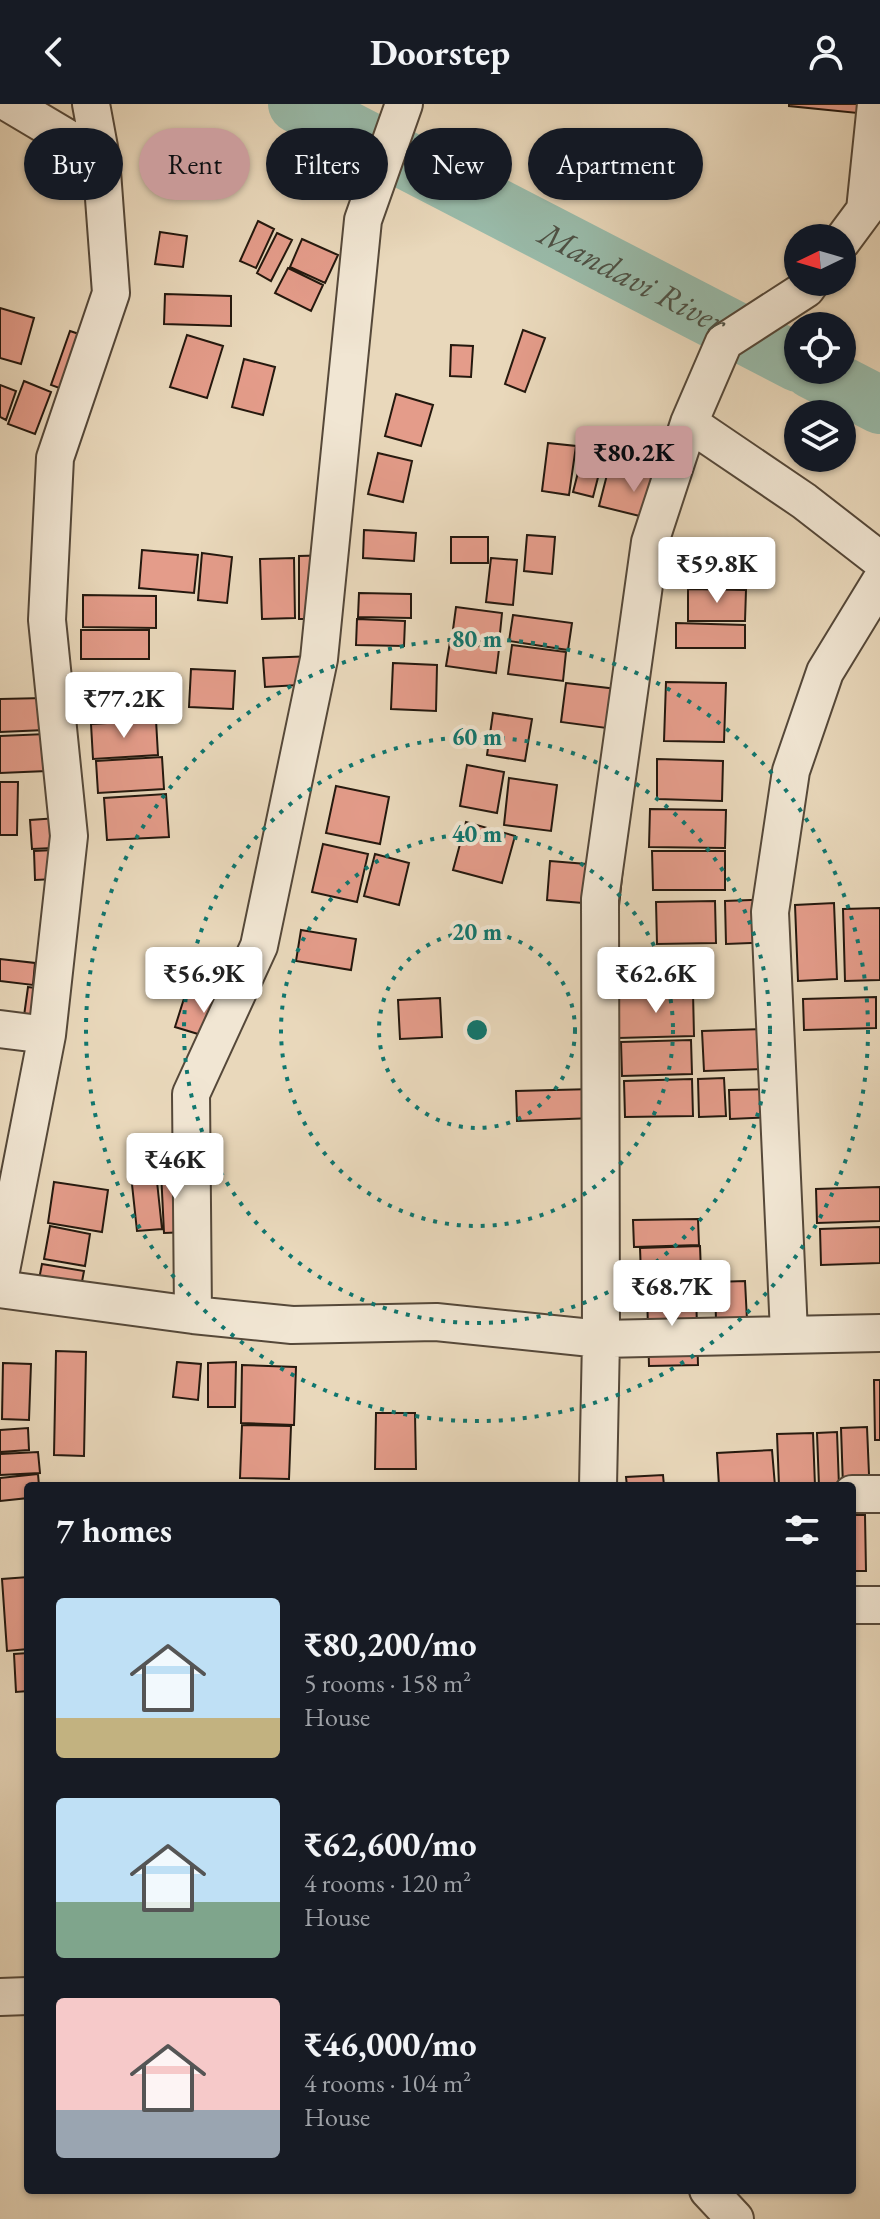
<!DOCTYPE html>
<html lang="en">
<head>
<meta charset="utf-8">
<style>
  body { margin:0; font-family:"EB Garamond",serif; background:#242831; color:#f1f3f6; height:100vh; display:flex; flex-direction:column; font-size:30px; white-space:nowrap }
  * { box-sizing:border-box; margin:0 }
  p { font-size:26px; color:#9ea1a6 }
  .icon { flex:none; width:44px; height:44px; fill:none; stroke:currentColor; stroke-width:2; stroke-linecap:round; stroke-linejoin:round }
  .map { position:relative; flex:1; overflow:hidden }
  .details { position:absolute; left:24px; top:1378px; width:832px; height:712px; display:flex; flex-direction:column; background:#171b24; border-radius:8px; box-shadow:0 2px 6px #0004 }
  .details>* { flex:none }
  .hud { position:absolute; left:24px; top:24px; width:832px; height:72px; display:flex; gap:16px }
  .needle { width:52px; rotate:265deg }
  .buttons { position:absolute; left:784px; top:120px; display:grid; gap:16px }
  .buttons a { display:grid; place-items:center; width:72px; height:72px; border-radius:50%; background:#171b24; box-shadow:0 2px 6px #0004; font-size:40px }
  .price { position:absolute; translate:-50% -68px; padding:0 18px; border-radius:8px; background:#fff; color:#222; font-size:26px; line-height:52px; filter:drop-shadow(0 2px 4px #0008) }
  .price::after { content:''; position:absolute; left:50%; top:48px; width:24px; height:18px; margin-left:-12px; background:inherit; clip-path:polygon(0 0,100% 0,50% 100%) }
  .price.on { background:#c59692; color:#111 }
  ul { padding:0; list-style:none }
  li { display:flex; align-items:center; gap:24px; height:200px; padding:0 32px }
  li span { display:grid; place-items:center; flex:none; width:224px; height:160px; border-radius:8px; color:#555 }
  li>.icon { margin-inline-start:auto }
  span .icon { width:96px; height:96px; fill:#fffc; stroke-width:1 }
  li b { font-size:34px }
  h2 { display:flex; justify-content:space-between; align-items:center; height:96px; padding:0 32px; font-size:34px }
  .pill { padding:0 28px; border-radius:36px; background:#171b24; box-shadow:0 2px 6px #0004; font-size:28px; line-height:72px }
  .pill.on { background:#c59692; color:#111 }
  header { display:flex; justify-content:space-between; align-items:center; height:104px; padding:0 32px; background:#171b24; font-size:36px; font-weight:700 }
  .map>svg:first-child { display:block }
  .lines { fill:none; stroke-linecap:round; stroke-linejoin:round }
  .river { stroke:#9ba; stroke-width:58 }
  .building { fill:#e49c8a; stroke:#24180e; stroke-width:2 }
  .minor-casing { stroke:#554839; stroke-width:40 }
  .minor { stroke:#f1e6d3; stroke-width:36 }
  .ring { fill:none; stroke:#0f766e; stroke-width:4; stroke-dasharray:4 8 }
  .labels { text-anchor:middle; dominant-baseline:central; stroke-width:8; stroke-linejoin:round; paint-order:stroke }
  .water-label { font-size:34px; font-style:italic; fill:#4d5145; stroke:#f1e6d3 }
  .centre { fill:#0f766e; stroke:#f1e6d3; stroke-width:4 }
  .ring-label { font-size:24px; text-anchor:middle; font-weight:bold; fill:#0f766e; stroke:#f1e6d3; stroke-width:8; stroke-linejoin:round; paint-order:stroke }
</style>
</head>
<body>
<header><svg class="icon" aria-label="back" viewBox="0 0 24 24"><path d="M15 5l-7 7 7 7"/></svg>Doorstep<svg class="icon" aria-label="person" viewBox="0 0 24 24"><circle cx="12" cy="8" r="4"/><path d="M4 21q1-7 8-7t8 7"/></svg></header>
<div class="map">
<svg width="880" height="2115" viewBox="0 0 880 2115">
  <rect width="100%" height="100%" fill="#e9d8bb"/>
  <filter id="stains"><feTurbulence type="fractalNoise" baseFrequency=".0025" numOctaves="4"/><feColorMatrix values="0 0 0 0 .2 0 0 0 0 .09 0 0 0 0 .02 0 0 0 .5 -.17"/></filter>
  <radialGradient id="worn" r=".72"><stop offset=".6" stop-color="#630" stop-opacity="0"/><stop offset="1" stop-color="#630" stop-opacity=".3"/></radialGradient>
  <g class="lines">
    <g class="river">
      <path id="s1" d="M297,0L798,259"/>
      <path d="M812,266L880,301"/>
    </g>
  </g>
  <path class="building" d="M789,0H878L877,11L789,2Z
    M258,117L274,125L256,164L240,157Z
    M160,128L187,132L183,163L155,160Z
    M277,129L292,136L271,177L257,169Z
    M302,135L338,151L325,179L290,163Z
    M288,164L323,181L311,207L275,189Z
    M165,190L231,192V222L164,220Z
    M0,204L34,214L21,260L0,254Z
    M523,226L545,234L525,288L505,280Z
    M70,227L109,240L90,295L51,281Z
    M187,231L223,242L207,294L170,283Z
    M451,241L473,242L471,273L450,272Z
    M244,255L275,263L263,311L232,303Z
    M24,277L51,288L35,330L8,320Z
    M0,281L16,287L6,316L0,313Z
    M396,290L433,301L421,342L385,332Z
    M548,339L576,342L569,391L542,387Z
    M585,341L605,346L593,393L573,388Z
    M378,349L412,357L403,398L368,390Z
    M609,363L670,378L660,417L599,402Z
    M364,426L416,429L414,457L363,454Z
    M527,431L555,433L552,470L524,467Z
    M451,433H488V459H451Z
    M142,446L198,451L194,489L139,484Z
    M202,449L232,453L227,499L198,496Z
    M334,451L335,515H299V452Z
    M294,454L295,514L262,515L260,455Z
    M491,454L517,456L513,501L486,498Z
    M688,485L746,486L745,517H688Z
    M359,489L411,490V514L358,513Z
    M83,491L156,492V524L83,523Z
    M456,503L502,509L499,539L452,533Z
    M513,511L572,519L568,546L509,537Z
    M357,515L405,517L404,542L356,541Z
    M676,519L745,521V544H676Z
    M81,526H149V555H81Z
    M450,538L499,545L496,569L446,562Z
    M512,541L566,548L563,577L508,570Z
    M315,552L316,580L265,583L263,554Z
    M393,559L437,561L436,607L391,605Z
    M191,565L235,567L233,605L189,603Z
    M666,578L726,579L724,638L664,637Z
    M566,579L634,587L629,627L561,618Z
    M144,581L146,607L86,610L85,584Z
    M44,594L45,626L0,628V595Z
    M493,609L532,615L525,657L487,651Z
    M156,616L158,651L93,655L91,620Z
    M46,630L47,667L0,669V632Z
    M162,653L164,685L98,689L96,657Z
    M657,655L723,657L722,697L657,695Z
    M467,661L504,668L497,709L460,702Z
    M509,674L557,681L551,727L504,721Z
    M0,678H18L17,731H0Z
    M336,682L389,693L380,740L326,729Z
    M166,690L169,733L107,736L104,694Z
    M650,705L726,706L725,744L649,743Z
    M72,713L74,743L32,745L30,716Z
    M466,718L515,732L502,779L453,766Z
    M323,740L368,750L357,798L312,788Z
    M74,745V774L35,776L34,747Z
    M652,747H725V786H653Z
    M375,750L409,759L399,801L364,792Z
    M550,757L623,763L619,802L547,796Z
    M777,795L778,838L726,840L725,797Z
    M715,797L716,839L657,840L656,798Z
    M834,799L837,875L798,877L795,801Z
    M880,804V876L845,877L843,805Z
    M301,826L356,835L351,866L296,857Z
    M0,855L35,859L33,881L0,877Z
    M28,883L64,888L60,918L24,912Z
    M187,885L232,899L221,937L175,923Z
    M693,888L694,932L618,934L617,890Z
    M876,893V924L804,926L803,895Z
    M440,894L442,933L400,935L398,896Z
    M766,925L767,965L704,967L702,927Z
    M691,936L692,970L622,972L621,938Z
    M724,974L726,1012L699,1013L698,975Z
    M692,975L693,1012L625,1013L624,977Z
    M593,985L594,1014L517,1017L516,987Z
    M773,985V1013L730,1015L729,986Z
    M186,1065L189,1128L164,1129L161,1067Z
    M156,1068L162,1125L137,1127L131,1071Z
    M54,1078L108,1086L102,1128L48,1119Z
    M880,1083V1117L817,1119L816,1085Z
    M698,1115L699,1141L634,1143L633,1116Z
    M50,1122L90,1130L85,1162L44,1155Z
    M880,1123V1159L821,1161L820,1125Z
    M700,1142L701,1168L641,1170L640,1144Z
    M42,1160L84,1167L77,1204L35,1196Z
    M745,1177L747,1216L716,1217L715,1178Z
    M696,1187L698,1261L649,1262L647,1188Z
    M56,1247L86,1248L84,1352L54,1351Z
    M177,1258L201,1260L198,1296L173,1293Z
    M236,1258L235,1303H208V1259Z
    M3,1259L31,1260L29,1316L2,1315Z
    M242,1261L296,1263L294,1321L241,1319Z
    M874,1276H880V1336H875Z
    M376,1309H415L416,1365H375Z
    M242,1321L291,1322L289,1375L240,1374Z
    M867,1323L870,1394L843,1382L841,1324Z
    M28,1324L29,1346L0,1348V1326Z
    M837,1328L839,1382H819L817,1329Z
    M813,1329L815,1382H779L777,1330Z
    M772,1346L775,1382H719L717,1349Z
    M38,1348L40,1369L0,1371V1350Z
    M38,1370L39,1382H28V1394L0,1397V1374Z
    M663,1371L664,1382H627L626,1373Z
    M852,1411H865L866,1467H852Z
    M28,1473V1545L7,1547L2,1475Z
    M28,1549V1587L16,1588L14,1550Z"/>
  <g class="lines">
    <defs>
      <path id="minor" d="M10,0L101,54
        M842,137L865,106L876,0
        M689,319L804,397L880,456
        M0,925L47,931
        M0,1172L47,931L69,732L47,516L55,354L111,189L101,54L91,0
        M0,1185L193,1211L292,1221L436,1218L601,1235L880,1229
        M193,1211L191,990L259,842L319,555L363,116L404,0
        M789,1229L770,808L791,667L825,568L880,478
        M598,1382L601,1235L600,795L650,438L689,319L724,238L806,185L811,178
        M852,1390H880
        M852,1501H880
        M0,1893L28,1892
        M708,2086L735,2115"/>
    </defs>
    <use href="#minor" class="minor-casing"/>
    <use href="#minor" class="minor"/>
  </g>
  <g class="ring">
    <circle cx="477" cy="926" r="98"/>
    <circle cx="477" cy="926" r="196"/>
    <circle cx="477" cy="926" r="293"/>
    <circle cx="477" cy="926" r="391"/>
  </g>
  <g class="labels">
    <g class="water-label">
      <text stroke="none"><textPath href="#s1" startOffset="378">Mandavi River</textPath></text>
    </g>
  </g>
  <circle cx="477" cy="926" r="12" class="centre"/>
  <g class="ring-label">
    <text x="477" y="543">80 m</text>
    <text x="477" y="641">60 m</text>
    <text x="477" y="738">40 m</text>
    <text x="477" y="836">20 m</text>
  </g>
  <rect width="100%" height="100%" filter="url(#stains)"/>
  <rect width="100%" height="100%" fill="url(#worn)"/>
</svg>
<div class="buttons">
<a><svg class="needle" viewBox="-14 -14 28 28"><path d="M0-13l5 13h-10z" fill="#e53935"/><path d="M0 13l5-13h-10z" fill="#9ea1a6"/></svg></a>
<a><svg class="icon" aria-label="locate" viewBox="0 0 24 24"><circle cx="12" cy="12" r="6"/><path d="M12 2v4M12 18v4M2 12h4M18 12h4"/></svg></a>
<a><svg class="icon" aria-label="layers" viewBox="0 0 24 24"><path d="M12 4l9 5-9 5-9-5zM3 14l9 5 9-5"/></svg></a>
</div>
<b class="price on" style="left:634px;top:390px">₹80.2K</b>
<b class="price" style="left:717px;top:501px">₹59.8K</b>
<b class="price" style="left:124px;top:636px">₹77.2K</b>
<b class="price" style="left:204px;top:911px">₹56.9K</b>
<b class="price" style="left:656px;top:911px">₹62.6K</b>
<b class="price" style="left:175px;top:1097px">₹46K</b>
<b class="price" style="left:672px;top:1224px">₹68.7K</b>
<div class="hud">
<a class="pill">Buy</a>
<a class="pill on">Rent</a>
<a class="pill">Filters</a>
<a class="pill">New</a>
<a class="pill">Apartment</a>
</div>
<section class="details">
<h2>7 homes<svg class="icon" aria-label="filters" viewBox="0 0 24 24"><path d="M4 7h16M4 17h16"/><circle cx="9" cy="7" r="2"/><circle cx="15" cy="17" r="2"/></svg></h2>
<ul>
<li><span style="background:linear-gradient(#bfe0f5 75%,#c2b280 0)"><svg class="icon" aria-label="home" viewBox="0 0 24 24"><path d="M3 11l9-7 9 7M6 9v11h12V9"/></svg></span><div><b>₹80,200/mo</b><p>5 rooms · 158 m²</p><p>House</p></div></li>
<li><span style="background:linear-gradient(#bfe0f5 65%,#7fa58c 0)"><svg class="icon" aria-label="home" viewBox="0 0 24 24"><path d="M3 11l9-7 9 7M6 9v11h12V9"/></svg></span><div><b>₹62,600/mo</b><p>4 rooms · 120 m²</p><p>House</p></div></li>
<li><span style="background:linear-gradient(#f6c9c9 70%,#9aa5b1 0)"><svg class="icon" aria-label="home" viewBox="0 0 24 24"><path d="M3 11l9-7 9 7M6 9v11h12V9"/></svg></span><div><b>₹46,000/mo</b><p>4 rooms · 104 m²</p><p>House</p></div></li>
</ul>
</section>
</div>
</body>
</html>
